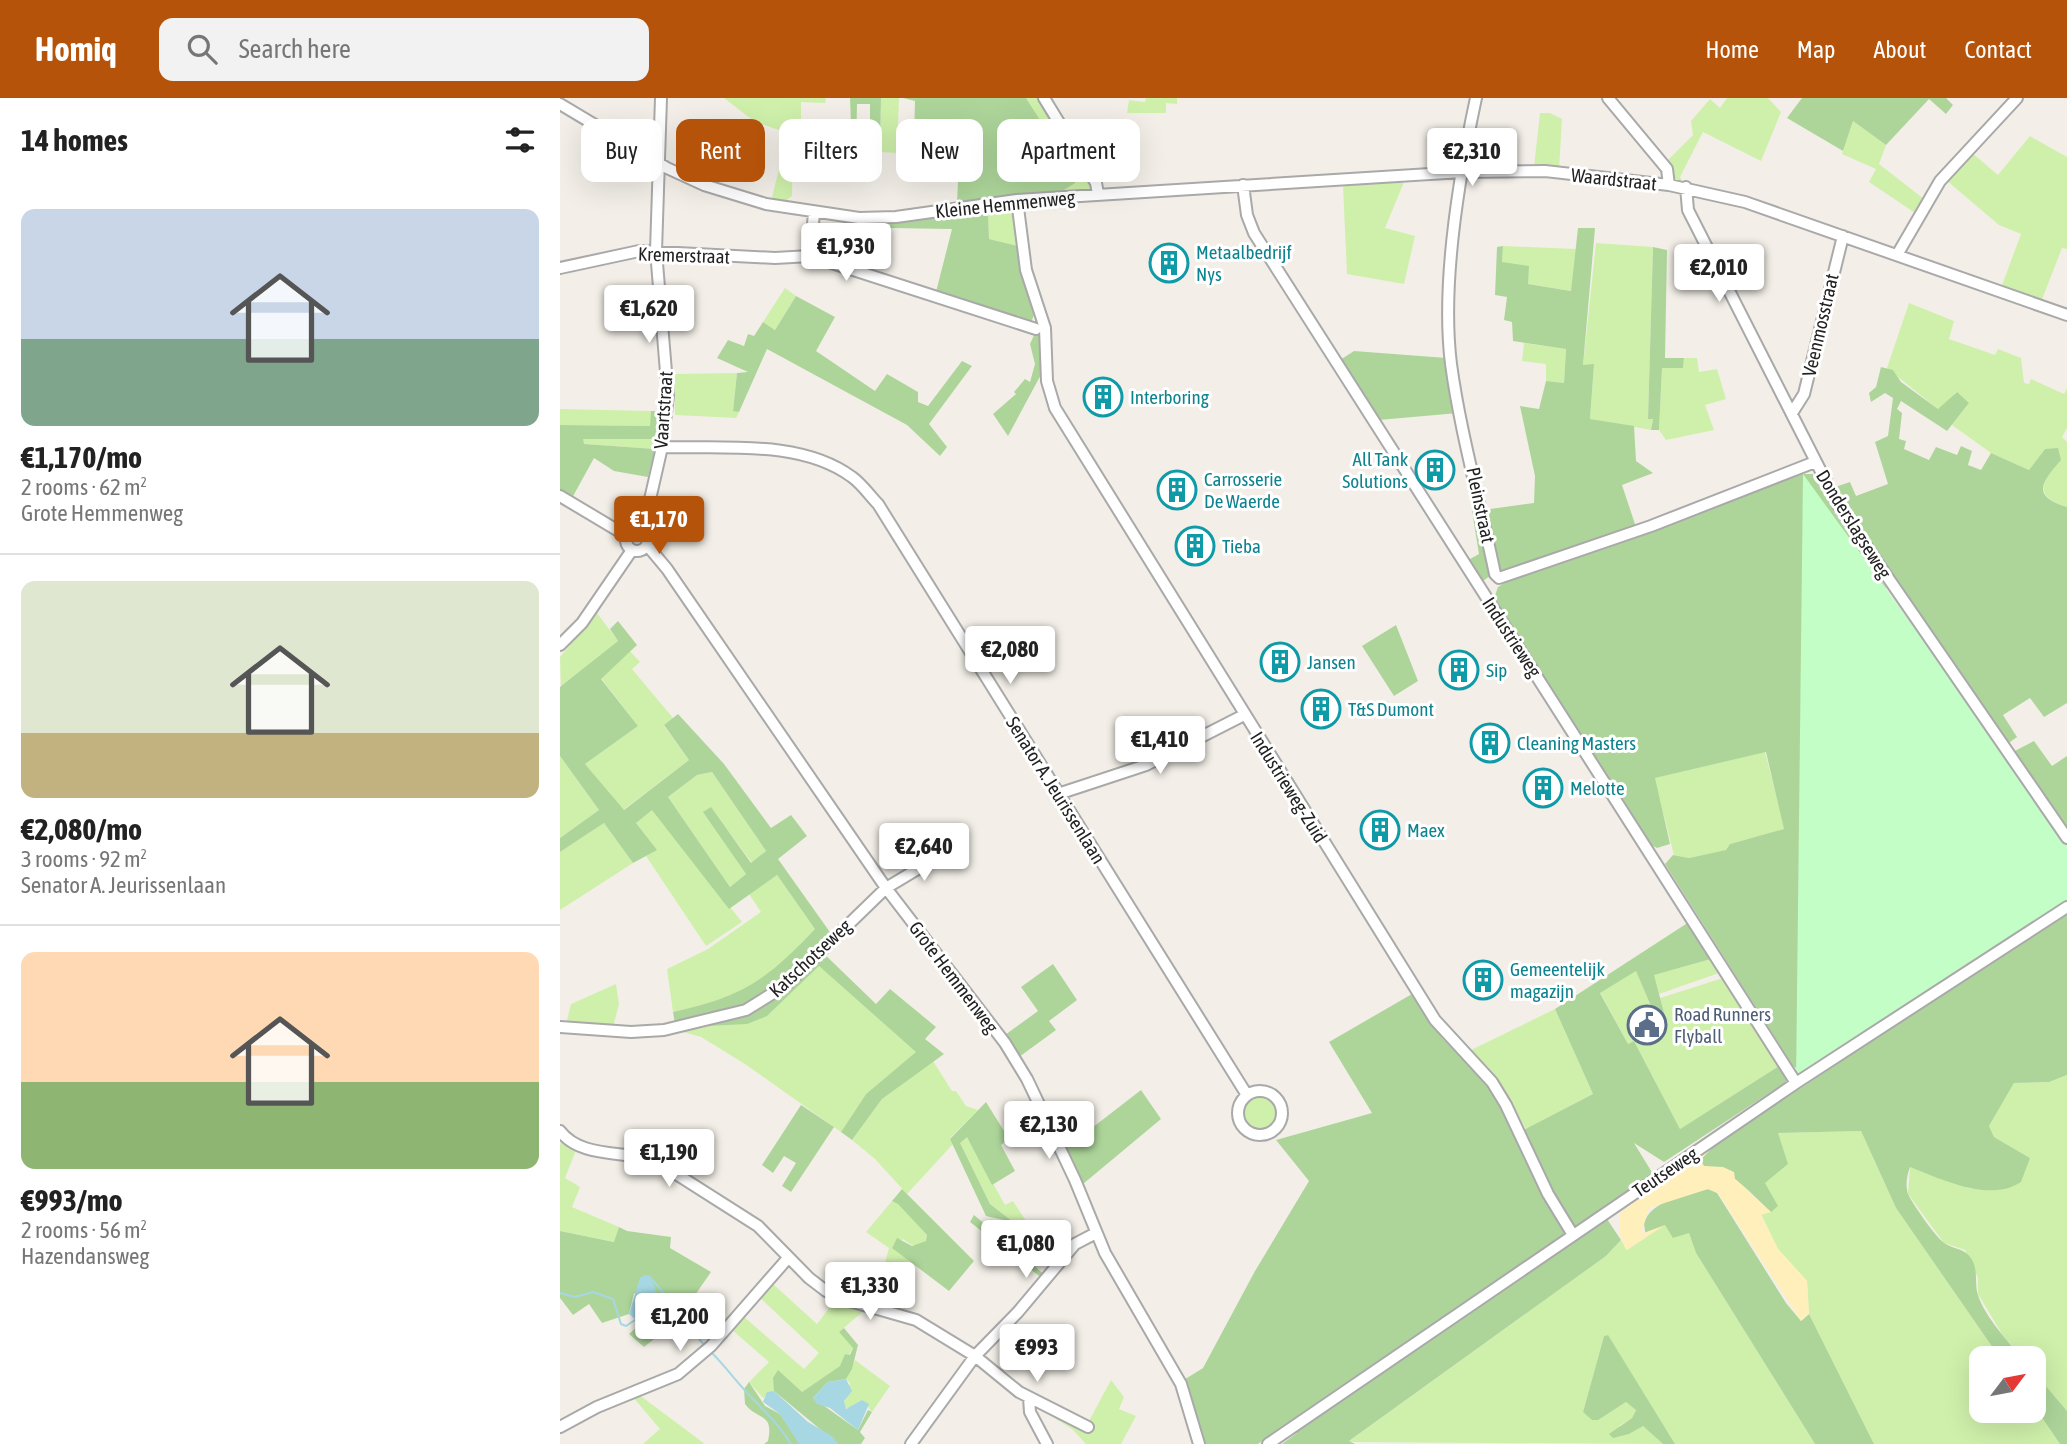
<!DOCTYPE html>
<html lang="en">
<head>
<meta charset="utf-8">
<style>
  body { margin:0; font-family:"Asap Condensed",sans-serif; background:#f2f2f2; color:#222; height:100vh; display:flex; flex-direction:column; font-size:26px; white-space:nowrap }
  * { box-sizing:border-box; margin:0 }
  p { font-size:23px; color:#767676 }
  .icon { flex:none; width:38px; height:38px; fill:none; stroke:currentColor; stroke-width:2; stroke-linecap:round; stroke-linejoin:round }
  .map { position:relative; flex:1; overflow:hidden }
  .panel { display:flex; flex-direction:column; background:#fff; width:560px }
  .panel>* { flex:none }
  .hud { position:absolute; left:21px; top:21px; width:665px; height:63px; display:flex; gap:14px }
  .needle { width:46px; rotate:58deg }
  .buttons { position:absolute; left:1409px; top:1248px; display:grid; gap:14px }
  .buttons a { display:grid; place-items:center; width:77px; height:77px; border-radius:14px; background:#fff; box-shadow:0 7px 28px #0002; font-size:35px }
  .price { position:absolute; translate:-50% -60px; padding:0 16px; border-radius:7px; background:#fff; color:#222; font-size:23px; line-height:46px; filter:drop-shadow(0 2px 4px #0008) }
  .price::after { content:''; position:absolute; left:50%; top:42px; width:21px; height:16px; margin-left:-10px; background:inherit; clip-path:polygon(0 0,100% 0,50% 100%) }
  .price.current { background:#b45309; color:#fff }
  ul { padding:0; list-style:none }
  li { display:grid; align-content:center; gap:14px; height:371px; padding:0 21px }
  li+li { border-top:2px solid #e0e0e0 }
  li span { display:grid; place-items:center; height:217px; border-radius:14px; color:#555 }
  li>.icon { margin-inline-start:auto }
  span .icon { width:126px; height:126px; fill:#fffc; stroke-width:1 }
  li b { font-size:30px }
  h2 { display:flex; justify-content:space-between; align-items:center; height:84px; padding:0 21px; font-size:30px }
  .pill { padding:0 24px; border-radius:14px; background:#fff; box-shadow:0 7px 28px #0002; font-size:24px; line-height:63px }
  .pill.current { background:#b45309; color:#fff }
  header { display:flex; align-items:center; gap:42px; box-sizing:border-box; height:98px; padding:0 35px; background:#b45309; color:#fff }
  header strong { font-size:33px }
  nav { display:flex; gap:38px; margin-inline-start:auto; font-size:24px }
  .search { width:490px; height:63px; background:#f2f2f2; display:flex; align-items:center; gap:18px; box-sizing:border-box; padding:0 24px; border-radius:14px; color:#767676; font-size:26px }
  main { display:flex; flex:1; min-height:0 }
  .map>svg:first-child { display:block }
  .grass { fill:#cff0ab }
  .forest { fill:#add59a; fill-rule:evenodd }
  .sand { fill:#ffefba }
  .park { fill:#c4fec7 }
  .water { fill:#a6d7e3 }
  .lines { fill:none; stroke-linecap:round; stroke-linejoin:round }
  .stream { stroke:#a6d7e3; stroke-width:2 }
  .minor-casing { stroke:#a9a9a9; stroke-width:14 }
  .minor { stroke:#fff; stroke-width:10 }
  .labels { text-anchor:middle; dominant-baseline:central; stroke-width:6; stroke-linejoin:round; paint-order:stroke }
  .street-label { font-size:19px; fill:#222; stroke:#fff }
  .culture-label { font-size:19px; fill:#0d838f; stroke:#fff; text-anchor:start }
  .service-label { font-size:19px; fill:#4e5e75; stroke:#fff; text-anchor:start }
</style>
</head>
<body>
<header>
<strong>Homiq</strong>
<div class="search"><svg class="icon" aria-label="search" viewBox="0 0 24 24"><circle cx="10" cy="10" r="6"/><path d="M15 15l6 6"/></svg>Search here</div>
<nav><a>Home</a><a>Map</a><a>About</a><a>Contact</a></nav>
</header>
<main>
<section class="panel">
<h2>14 homes<svg class="icon" aria-label="filters" viewBox="0 0 24 24"><path d="M4 7h16M4 17h16"/><circle cx="9" cy="7" r="2"/><circle cx="15" cy="17" r="2"/></svg></h2>
<ul>
<li><span style="background:linear-gradient(#c9d6e8 60%,#7fa58c 0)"><svg class="icon" aria-label="home" viewBox="0 0 24 24"><path d="M3 11l9-7 9 7M6 9v11h12V9"/></svg></span><div><b>€1,170/mo</b><p>2 rooms · 62 m²</p><p>Grote Hemmenweg</p></div></li>
<li><span style="background:linear-gradient(#dfe7d0 70%,#c2b280 0)"><svg class="icon" aria-label="home" viewBox="0 0 24 24"><path d="M3 11l9-7 9 7M6 9v11h12V9"/></svg></span><div><b>€2,080/mo</b><p>3 rooms · 92 m²</p><p>Senator A. Jeurissenlaan</p></div></li>
<li><span style="background:linear-gradient(#ffd9b3 60%,#8fb573 0)"><svg class="icon" aria-label="home" viewBox="0 0 24 24"><path d="M3 11l9-7 9 7M6 9v11h12V9"/></svg></span><div><b>€993/mo</b><p>2 rooms · 56 m²</p><p>Hazendansweg</p></div></li>
</ul>
</section>
<div class="map">
<svg width="1507" height="1346" viewBox="0 0 1507 1346">
  <rect width="100%" height="100%" fill="#f3efe8"/>
  <path class="grass" d="M164,0H266L265,5L241,4V45H233L232,98L223,105L211,103L228,35L195,24Z
    M321,0H339L337,55L320,54Z
    M466,0H479L532,86L530,92L501,94L514,85L516,78Z
    M586,0H617V6L606,5V15H567L569,2L585,4Z
    M1167,0H1208L1221,14L1201,63L1143,34L1120,79L1123,85L1117,83L1105,65L1133,37L1131,23L1150,1L1160,10Z
    M980,15H990L1002,21L999,72L974,69Z
    M1293,23L1326,47L1319,66L1364,101L1355,115L1309,84L1316,71L1282,56Z
    M541,34L544,40H564L565,46L528,66L518,45Z
    M1470,38L1507,59V151L1502,150L1481,204L1441,190L1461,136L1439,127L1386,82L1411,54L1438,77Z
    M844,84L825,130L855,138L844,186L787,176L783,88Z
    M451,112L453,115L458,148L429,141L428,114Z
    M1036,145L1093,149L1088,320L1093,321L1091,332L1030,321L1034,267L1023,268Z
    M943,148L1016,151L1012,193L968,186L942,164Z
    M225,190L236,198L215,232L203,224Z
    M1349,205L1394,223L1389,241L1435,257L1438,251L1461,260L1464,285L1469,286L1471,281L1504,296L1507,290V330L1502,339L1507,344V409C1488,403 1475,394 1490,375L1485,351L1469,372L1431,355L1392,327L1409,305L1396,294L1379,312L1327,270Z
    M964,245L1006,251L1004,285L986,283V266L962,263Z
    M1124,260H1137L1139,274L1157,271L1166,301L1145,307L1154,332L1106,342L1099,332L1102,270H1123Z
    M177,275L173,312L179,314L176,320L115,317L114,276Z
    M0,311L91,313V328L0,327Z
    M23,340L95,341V351L23,346Z
    M37,515L58,543L1,591L0,559Z
    M70,553L80,564L72,571L113,620L104,628L129,662L63,712L25,666L78,628L41,580Z
    M1205,654L1225,731L1170,746L1167,752L1129,760L1114,757L1094,680Z
    M0,658L39,712L0,740Z
    M152,674L206,753L192,765L151,710L144,714L186,776L170,789L108,699L137,677Z
    M92,711L182,824L146,848L86,758L96,752L76,725Z
    M44,725L73,765L0,812V754Z
    M217,777L256,832C207,882 182,899 113,914L107,871L148,851L201,814L189,796Z
    M1151,861L1159,875L1099,896L1093,877Z
    M259,867L357,954L306,996L281,1034L185,966L141,939L120,933L207,918Z
    M1076,872L1100,929L1107,926L1100,900L1163,880L1219,968L1120,1031L1074,943L1068,946L1040,894Z
    M56,886L59,906L53,929L6,926L11,906Z
    M995,911L1033,996L966,1031L940,986L911,952Z
    M373,963L392,993H396L406,1008L418,1012L390,1040L393,1046L347,1096L315,1061L292,1042L322,1001Z
    M1507,977V1313L1474,1274V1260H1462L1442,1236L1418,1196V1180L1405,1152L1384,1145L1348,1096L1350,1069L1387,1081L1470,1060L1434,1039L1429,1028L1454,985L1489,984Z
    M682 1015a17 17 0 1 1 34 0a17 17 0 1 1-34 0Z
    M1301,1033L1336,1110L1440,1260H1421V1312H1474V1308L1500,1346H1314L1249,1216L1247,1183L1218,1151L1201,1116L1211,1114L1205,1085L1217,1035Z
    M407,1038L445,1107L453,1103L466,1123L461,1130L430,1106L399,1044Z
    M3,1042L16,1052L5,1080L20,1089L12,1109L59,1129L55,1144L0,1133V1046Z
    M332,1103L338,1105L367,1137L366,1144C356,1150 352,1148 343,1141L332,1149L350,1163L337,1211L314,1204L329,1150L306,1134Z
    M1105,1127L1129,1135L1136,1155L1255,1346H1115L1047,1237L1044,1238L1023,1314L1047,1316L1066,1304L1076,1311L1072,1320L1059,1328L1069,1336L1083,1327L1103,1346L788,1344L1046,1158L1061,1142L1067,1152Z
    M213,1186L257,1226L276,1201L306,1211L279,1234L293,1249L289,1257L285,1256L281,1268L242,1294L214,1283V1293L203,1300L189,1284L209,1264L171,1231L183,1218L244,1271L259,1255L200,1200Z
    M295,1262L330,1288L312,1314L302,1302L289,1311L283,1308L290,1285L286,1281Z
    M551,1282L564,1299L559,1311L576,1318L561,1346H526L512,1331L491,1318L492,1315L508,1322L513,1315L529,1323Z
    M78,1296L145,1346H83L100,1331L72,1298Z"/>
  <path class="forest" d="M290,0H321L320,54L310,52V6H297L296,51H292Z
    M343,0H466L516,78L515,85L501,94L397,104L400,45L354,42L355,3Z
    M1242,0H1386L1393,7L1386,16L1369,1L1326,47L1293,23L1283,53L1227,20Z
    M428,114L429,141L458,148L475,214L471,225L376,194L392,131L330,130V125Z
    M1018,130H1035L1023,267L1034,266L1030,321L1074,328L1076,363L1093,375L1062,387L1076,429L941,476L938,474L923,412L974,405L975,378L960,308L979,311L986,283L1004,285L1006,251L953,243L952,224L944,222L947,199L935,197L937,149L943,148L942,164L969,168L968,186L1011,193Z
    M1093,149L1107,152L1105,260H1124L1123,270H1102L1099,332H1091L1093,321H1088Z
    M236,198L275,219L256,253L315,293L327,276L358,294V304L368,308L402,263L412,268L369,326L387,349L380,358L347,327L207,251L179,314L173,313L177,275L188,274L157,260L168,242L184,248L188,236L194,238L203,224L215,232Z
    M475,235L480,238L484,271L448,338L433,316L456,296L454,294L465,281L470,284L475,266L470,246Z
    M794,253L887,260L898,315L819,322L780,262Z
    M1321,269L1333,272L1341,284L1378,311L1397,294L1409,305L1387,333L1341,303L1337,311L1342,315L1339,341L1346,343L1344,351L1369,362L1376,349L1397,357L1401,348L1412,353L1408,367L1421,372L1431,355L1469,372L1485,351L1498,350L1501,362C1481,385 1471,398 1507,409V605L1484,619L1470,600L1443,617L1457,639L1446,647L1272,390L1290,384L1296,398L1328,386L1315,344L1328,338L1333,300L1325,295L1311,304L1309,295L1316,289Z
    M91,313H99L95,341H23L24,346L95,351L88,379L54,373L34,360L12,400L0,393V327L90,328Z
    M1243,376H1253L1274,414L1326,490L1288,519L1239,972L1233,968L1105,766L1113,757L1129,760L1166,752L1170,746L1224,731L1206,654L1095,680L1110,746L1097,750L1091,747L934,500L938,489L949,482Z
    M913,387L931,474L930,478L923,483L908,462L919,456L908,388Z
    M58,523L77,547L41,581L78,628L25,666L64,712L129,662L104,627L118,616L164,666L211,730L231,717L247,738L218,761L272,837L257,849L316,906L330,891L376,929L365,941L384,956L322,1001L292,1042L281,1034L306,996L356,954L259,868L207,918L187,926L148,928V920L115,926L113,914C182,899 207,882 255,831L217,777L169,811L92,712L76,725L97,752L73,765L44,725L0,754V740L39,712L0,658V589L58,543L50,531ZM152,674L206,753L191,765L151,709L143,714L186,776L170,789L108,699L137,677Z
    M836,527L858,583L834,598L802,548Z
    M1474,643L1492,668L1507,658V737L1451,655Z
    M1507,814V977L1489,984L1454,985L1429,1028L1434,1039L1470,1060L1461,1084C1430,1105 1381,1081 1350,1069C1347,1077 1345,1087 1348,1096C1352,1105 1375,1138 1383,1144C1393,1152 1403,1149 1411,1160C1419,1173 1414,1185 1418,1197C1425,1219 1447,1242 1462,1260H1440L1336,1110L1301,1033L1218,1035L1228,1066L1205,1085L1218,1108L1211,1114C1192,1097 1171,1070 1144,1068L1140,1062L1156,1046Z
    M1129,824L1151,861L1094,877L1107,926L1100,929L1076,873L1040,895L1068,946L1074,943L1120,1031L1219,968L1229,982L1104,1064L1074,1045L1093,1076L698,1346H645L622,1283L643,1270L695,1173L749,1083L716,1042L812,1015L769,944L852,896L883,941L925,984L944,1011L954,1037L1033,996L995,911Z
    M493,866L517,902L489,923L496,932L459,959L445,937L478,913L461,889Z
    M581,992L601,1021L523,1086L506,1050Z
    M426,1004L449,1041L441,1047L455,1073L432,1087L407,1039L400,1045L430,1106L461,1130L458,1133L444,1122L426,1118L390,1041Z
    M241,1007L274,1029L231,1094L222,1088L236,1065L224,1058L213,1075L202,1067Z
    M342,1091L414,1163L389,1193L332,1150L337,1140L352,1148L366,1143L367,1137L338,1106L332,1103Z
    M1148,1091L1157,1095L1226,1205L1241,1223L1249,1216L1314,1346H1255L1136,1155L1129,1135L1113,1140L1105,1127L1086,1139L1084,1126C1090,1102 1127,1097 1148,1091Z
    M414,1117L486,1178L483,1181L410,1124Z
    M1047,1121L1061,1142L1046,1158L789,1343L795,1346H722L737,1335L724,1339Z
    M59,1129L67,1133L111,1139L110,1150L151,1174L117,1223L84,1249L69,1236L101,1208L74,1195L69,1216L42,1225L29,1206L13,1217L0,1200V1133L54,1144Z
    M284,1230L298,1247L292,1271L286,1281L268,1284L253,1300L298,1332L308,1312L312,1314L300,1334L305,1340L301,1346H278L214,1293L213,1280L218,1272L242,1294L280,1268L285,1256L290,1257L293,1250L279,1234Z
    M1048,1237L1115,1346H1103L1083,1328L1069,1336L1053,1340L1049,1336L1072,1320L1076,1312L1066,1304L1038,1322H1032L1023,1314L1044,1238Z
    M1474,1274L1507,1313V1346H1500L1474,1308Z
    M189,1284L205,1308L220,1316L241,1346H204L208,1343C214,1314 198,1323 185,1306L184,1291Z"/>
  <path class="sand" d="M1156,1046L1140,1062L1144,1068L1163,1069L1174,1074L1175,1081L1211,1114L1201,1117L1218,1151L1247,1183L1249,1216L1241,1223L1158,1095L1148,1091L1089,1110L1081,1136L1105,1127L1066,1152L1059,1134V1116L1119,1069Z"/>
  <path class="park" d="M1243,376L1507,741V805L1236,985Z"/>
  <path class="water" d="M85,1177L91,1178L101,1208L81,1226L69,1216L80,1180Z
    M286,1281L292,1293L284,1303L286,1311L302,1302L309,1306L298,1332L270,1310L257,1306L253,1300L268,1284Z
    M214,1293L248,1324L272,1338L278,1346H239L220,1316L203,1304L207,1294Z"/>
  <g class="lines">
    <path class="stream" d="M93,1182L144,1247
      M0,1195L15,1199L33,1194L53,1201L61,1226L66,1228L75,1222
      M152,1255C168,1271 180,1289 196,1304C212,1321 218,1326 231,1346"/>
    <defs>
      <path id="minor" d="M484,0L536,85L538,96
        M916,0C899,79 881,186 891,266C900,333 921,408 935,476L939,480L1091,428L1255,364
        M1048,0L1107,71L1109,87
        M0,6L107,70L144,87L206,106L299,120L336,119L457,102L902,74L985,73L1109,87L1185,104L1507,217
        M683,87L687,117L694,135L1236,985
        M1126,89L1128,112L1278,407L1507,740
        M457,102L466,172L485,230L487,283L495,310L875,922L932,984L946,1007L988,1096L1013,1137
        M1337,157L1380,83L1457,0
        M250,158L254,115
        M0,170L79,153L215,160L250,158L476,231
        M1232,315L1244,296L1283,138
        M102,349C162,351 241,341 292,379C302,386 310,398 318,406L687,997
        M0,398L67,438
        M66 442a11 11 0 1 1 22 0a11 11 0 1 1-22 0Z
        M83,432L102,349L108,298L96,153L101,0
        M87,447L107,471L326,790L445,945L467,981L515,1082L545,1155L621,1286L639,1346
        M0,547L22,525L72,452
        M498,696L586,667L684,617
        M0,929L71,934L104,932L186,912L226,887L326,790L386,754
        M678 1015a22 22 0 1 1 44 0a22 22 0 1 1-44 0Z
        M0,1033C22,1062 68,1051 99,1065L198,1128L249,1180L266,1193L286,1202L356,1222L415,1258L459,1294L528,1329
        M469,1300L470,1314L487,1346
        M0,1329L37,1309L118,1276L151,1248L228,1160
        M351,1346L415,1258L458,1214L515,1146L536,1135
        M708,1346L1236,985L1507,809"/>
    </defs>
    <use href="#minor" class="minor-casing"/>
    <use href="#minor" class="minor"/>
  </g>
  <defs>
    <symbol id="building-ring" viewBox="-11 -11 22 22"><circle r="9.5" fill="#fff" stroke="#0f9aa8" stroke-width="1.5"/><path d="M-4-6H4V6H1V3H-1V6H-4ZM-2.5-4.3h1.7v1.8h-1.7ZM.8-4.3h1.7v1.8H.8ZM-2.5-1h1.7V.8h-1.7ZM.8-1h1.7V.8H.8Z" fill="#0f9aa8"/></symbol>
    <symbol id="civic-ring" viewBox="-11 -11 22 22"><circle r="9.5" fill="#fff" stroke="#5c6f8a" stroke-width="1.5"/><path d="M-.6-6.5H3V-4.5H.6V-3L4-1V1h2V6H-6V1h2V-1L-.6-3ZM-1.2 2.5V6h2.4V2.5Z" fill="#5c6f8a"/></symbol>
  </defs>
  <g fill-rule="evenodd">
    <use href="#building-ring" x="587" y="143" width="44" height="44"/>
    <use href="#building-ring" x="521" y="277" width="44" height="44"/>
    <use href="#building-ring" x="853" y="350" width="44" height="44"/>
    <use href="#building-ring" x="595" y="370" width="44" height="44"/>
    <use href="#building-ring" x="613" y="426" width="44" height="44"/>
    <use href="#building-ring" x="698" y="542" width="44" height="44"/>
    <use href="#building-ring" x="877" y="550" width="44" height="44"/>
    <use href="#building-ring" x="739" y="589" width="44" height="44"/>
    <use href="#building-ring" x="908" y="623" width="44" height="44"/>
    <use href="#building-ring" x="961" y="668" width="44" height="44"/>
    <use href="#building-ring" x="798" y="710" width="44" height="44"/>
    <use href="#building-ring" x="901" y="860" width="44" height="44"/>
    <use href="#civic-ring" x="1065" y="905" width="44" height="44"/>
  </g>
  <g class="labels">
    <g class="street-label">
      <text transform="translate(1054 81) rotate(6)">Waardstraat</text>
      <text transform="translate(445 106) rotate(-6)">Kleine Hemmenweg</text>
      <text transform="translate(124 157) rotate(2)">Kremerstraat</text>
      <text transform="translate(1260 227) rotate(-77)">Veenmosstraat</text>
      <text transform="translate(103 312) rotate(-86)">Vaartstraat</text>
      <text transform="translate(921 407) rotate(78)">Pleinstraat</text>
      <text transform="translate(1294 426) rotate(58)">Donderslagseweg</text>
      <text transform="translate(952 539) rotate(57)">Industrieweg</text>
      <text transform="translate(729 689) rotate(58)">Industrieweg-Zuid</text>
      <text transform="translate(496 692) rotate(58)">Senator A. Jeurissenlaan</text>
      <text transform="translate(250 860) rotate(-43)">Katschotseweg</text>
      <text transform="translate(394 879) rotate(53)">Grote Hemmenweg</text>
      <text transform="translate(1105 1074) rotate(-34)">Teutseweg</text>
    </g>
    <g class="culture-label">
      <text x="636" y="154">Metaalbedrijf<tspan x="636" dy="22">Nys</tspan></text>
      <text x="570" y="299">Interboring</text>
      <text x="848" y="361" text-anchor="end">All Tank<tspan x="848" dy="22">Solutions</tspan></text>
      <text x="644" y="381">Carrosserie<tspan x="644" dy="22">De Waerde</tspan></text>
      <text x="662" y="448">Tieba</text>
      <text x="747" y="564">Jansen</text>
      <text x="926" y="572">Sip</text>
      <text x="788" y="611">T&amp;S Dumont</text>
      <text x="957" y="645">Cleaning Masters</text>
      <text x="1010" y="690">Melotte</text>
      <text x="847" y="732">Maex</text>
      <text x="950" y="871">Gemeentelijk<tspan x="950" dy="22">magazijn</tspan></text>
    </g>
    <g class="service-label">
      <text x="1114" y="916">Road Runners<tspan x="1114" dy="22">Flyball</tspan></text>
    </g>
  </g>
</svg>
<div class="buttons">
<a><svg class="needle" viewBox="-14 -14 28 28"><path d="M0-13l5 13h-10z" fill="#e53935"/><path d="M0 13l5-13h-10z" fill="#767676"/></svg></a>
</div>
<b class="price" style="left:912px;top:90px">€2,310</b>
<b class="price" style="left:286px;top:185px">€1,930</b>
<b class="price" style="left:1159px;top:206px">€2,010</b>
<b class="price" style="left:89px;top:247px">€1,620</b>
<b class="price current" style="left:99px;top:458px">€1,170</b>
<b class="price" style="left:450px;top:588px">€2,080</b>
<b class="price" style="left:600px;top:678px">€1,410</b>
<b class="price" style="left:364px;top:785px">€2,640</b>
<b class="price" style="left:489px;top:1063px">€2,130</b>
<b class="price" style="left:109px;top:1091px">€1,190</b>
<b class="price" style="left:466px;top:1182px">€1,080</b>
<b class="price" style="left:310px;top:1224px">€1,330</b>
<b class="price" style="left:120px;top:1255px">€1,200</b>
<b class="price" style="left:477px;top:1286px">€993</b>
<div class="hud">
<a class="pill">Buy</a>
<a class="pill current">Rent</a>
<a class="pill">Filters</a>
<a class="pill">New</a>
<a class="pill">Apartment</a>
</div>
</div>
</main>
</body>
</html>
